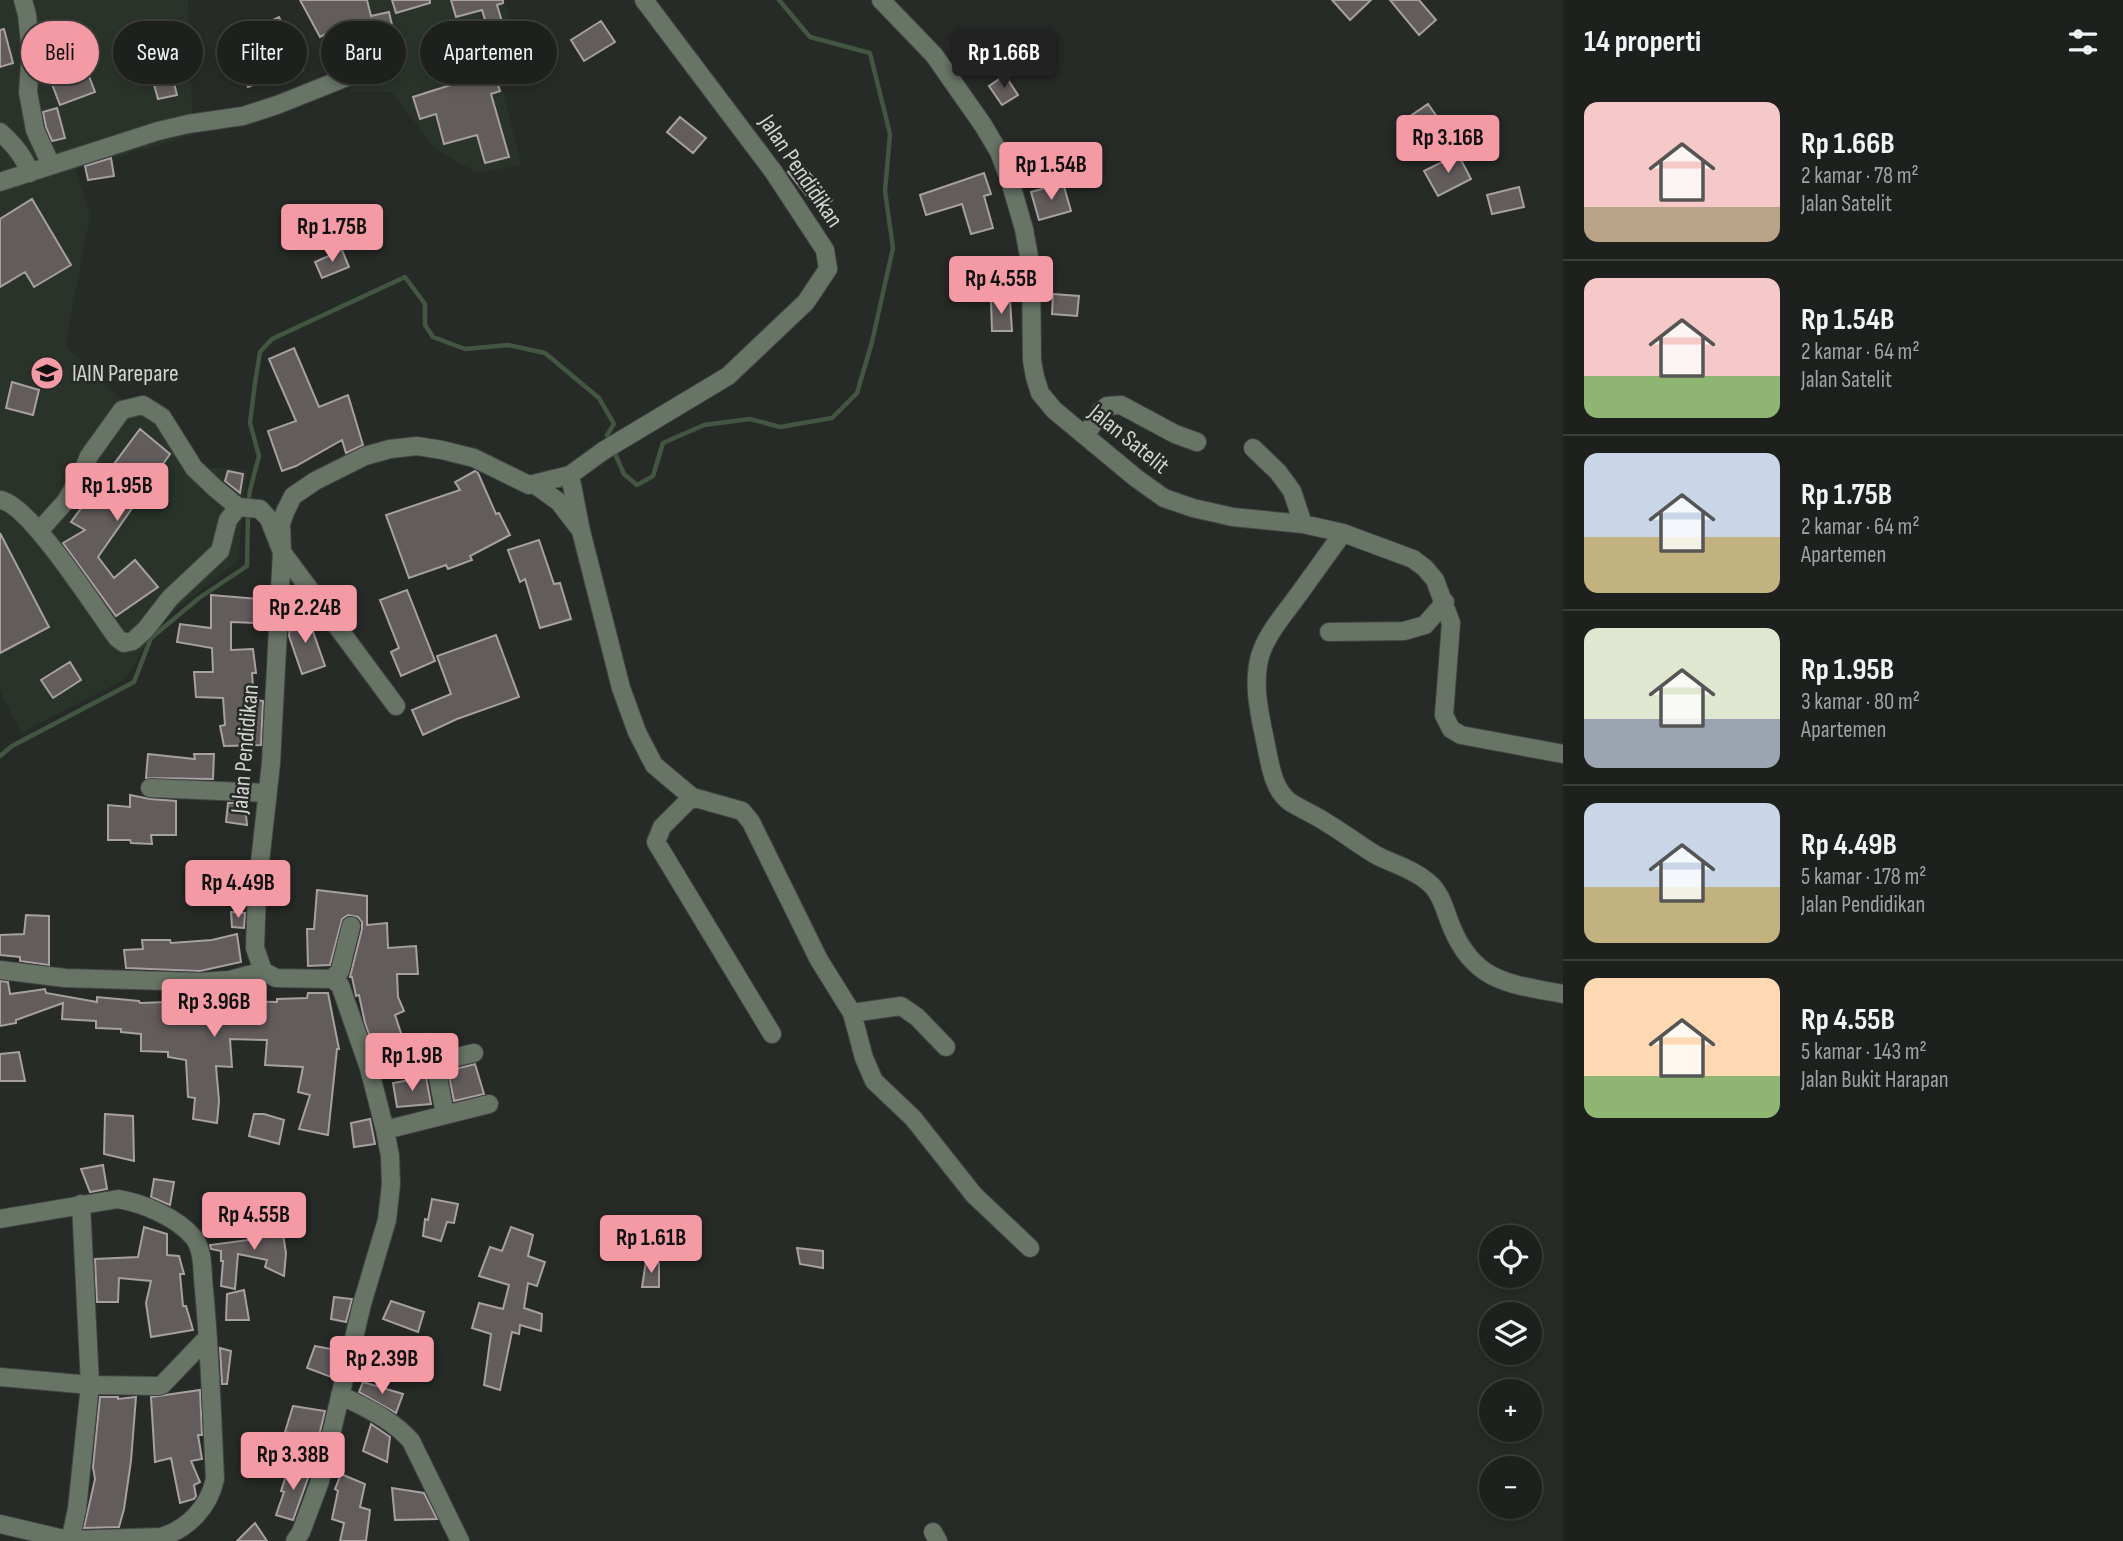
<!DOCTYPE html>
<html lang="id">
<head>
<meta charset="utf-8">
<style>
  body { margin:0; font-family:"Sofia Sans Condensed",sans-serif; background:#252826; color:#f1f3f6; height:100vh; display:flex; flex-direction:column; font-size:26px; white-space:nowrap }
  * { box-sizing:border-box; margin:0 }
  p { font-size:23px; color:#a0a3a4 }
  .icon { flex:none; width:38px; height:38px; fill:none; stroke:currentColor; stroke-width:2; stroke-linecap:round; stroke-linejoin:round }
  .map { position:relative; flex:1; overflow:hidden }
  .details { display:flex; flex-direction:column; background:#1d201d; width:560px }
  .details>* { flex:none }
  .top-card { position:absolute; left:21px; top:21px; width:665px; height:63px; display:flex; gap:14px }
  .buttons { position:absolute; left:1479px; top:1225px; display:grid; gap:14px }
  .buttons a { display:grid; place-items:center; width:63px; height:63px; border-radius:50%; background:#1d201d; box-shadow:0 4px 10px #0003,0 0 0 2px #3b3e3b; font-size:35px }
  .price { position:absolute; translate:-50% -60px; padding:0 16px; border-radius:7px; background:#f49aa5; color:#111; font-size:23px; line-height:46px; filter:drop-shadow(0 2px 4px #0008) }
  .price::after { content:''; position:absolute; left:50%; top:42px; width:21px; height:16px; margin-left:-10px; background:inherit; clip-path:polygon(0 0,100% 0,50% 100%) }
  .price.on { background:#222; color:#fff }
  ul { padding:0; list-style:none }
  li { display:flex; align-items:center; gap:21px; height:175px; padding:0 21px }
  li+li { border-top:2px solid #3b3e3b }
  li span { display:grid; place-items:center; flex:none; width:196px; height:140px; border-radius:14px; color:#555 }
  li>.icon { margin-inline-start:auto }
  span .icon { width:84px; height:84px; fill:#fffc; stroke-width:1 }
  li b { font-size:30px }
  h2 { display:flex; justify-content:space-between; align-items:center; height:84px; padding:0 21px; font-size:30px }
  .chip { padding:0 24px; border-radius:32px; background:#1d201d; box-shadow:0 4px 10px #0003,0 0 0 2px #3b3e3b; font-size:24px; line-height:63px }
  .chip.on { background:#f49aa5; color:#111 }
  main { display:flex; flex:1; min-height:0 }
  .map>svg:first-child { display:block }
  .built { fill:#2a332a }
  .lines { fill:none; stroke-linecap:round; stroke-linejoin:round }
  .stream { stroke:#425642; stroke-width:4.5 }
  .building { fill:#635c5c; stroke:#a79fa0; stroke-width:2 }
  .minor-casing { stroke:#424642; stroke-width:20 }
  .minor { stroke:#677466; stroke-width:18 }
  .labels { text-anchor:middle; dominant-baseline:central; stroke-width:5; stroke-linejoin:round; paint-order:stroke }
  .street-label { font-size:24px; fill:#d1d4d1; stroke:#272b27 }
  .poi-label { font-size:24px; fill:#d1d4d1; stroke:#272b27; text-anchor:start }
</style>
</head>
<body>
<main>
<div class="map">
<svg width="1563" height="1541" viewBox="0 0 1563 1541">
  <rect width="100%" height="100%" fill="#272b27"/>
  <path class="built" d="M0,0H188L193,135L75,169L90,215L65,346L124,402L158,401L203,467L247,470L238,561L157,624L127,678L21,733L0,691V191L5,190L0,162Z
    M331,0H504L521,53L496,62L521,165L477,173L435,149L392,92H351Z"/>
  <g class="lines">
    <path class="stream" d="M613,449L624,474L637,485L653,476L663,443L704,425L750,419L780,427L832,418L857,393L872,342L893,248L885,191L890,134L870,53L810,37L779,0
      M248,505L250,490L259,456L250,423L255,383L260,352L272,339L405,277L425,304V325L433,337L465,349L508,345L545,353L599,398L614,424L607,435L610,441
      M0,756L12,746L134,682L151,638L199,598L247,566L248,513"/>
  </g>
  <path class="building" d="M300,0H367L371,16L389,12L397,47L355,56L347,23L320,37Z
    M392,0H430V3L396,13Z
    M451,0H503V3L497,5L508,41L493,46L482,10L456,17Z
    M1332,0H1371L1350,20Z
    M1390,0H1419L1436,20L1419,35Z
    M279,17L303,70L280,81L277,75L248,87L231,45L258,34L256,28Z
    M601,21L615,42L584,61L571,40Z
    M4,29L13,63L0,67V30Z
    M165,47L177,95L158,99L145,51Z
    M491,64L500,91L491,94L509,157L485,163L477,135L444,144L436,114L420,119L413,97L460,82L458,75Z
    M87,71L95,92L60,105L52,84Z
    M1005,75L1018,95L1002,105L989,86Z
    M1428,104L1445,128L1423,144L1406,119Z
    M57,108L65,138L52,141L46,127L43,112Z
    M680,117L706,138L693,153L667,132Z
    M1458,154L1471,179L1438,196L1424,171Z
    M111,158L114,176L88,180L85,166Z
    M800,162L832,200L819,211L788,172Z
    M984,173L991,194L984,196L993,228L971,234L962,204L926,215L920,195Z
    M1063,183L1071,211L1039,220L1031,192Z
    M1519,187L1524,207L1492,214L1487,195Z
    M32,199L71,265L34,287L25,272L0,287V219Z
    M342,250L349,267L322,278L315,262Z
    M1053,294L1079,296L1077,316L1052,314Z
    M1010,300L1012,331H992L991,301Z
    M294,348L319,407L348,395L363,445L346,453L342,440L296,466L282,471L268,431L296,421L269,359Z
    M12,382L39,390L33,415L6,408Z
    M140,429L170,454L98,557L114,578L135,560L158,587L116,616L63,543L85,530L71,522Z
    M228,471L243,474L240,493L225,481Z
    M475,471L478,473L496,514L499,513L510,535L470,556L472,560L448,569L446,565L409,578L386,515L460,490L455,482Z
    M0,533L49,627L0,653Z
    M539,540L554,584L560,583L571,619L540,628L525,579L520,582L508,550Z
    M407,590L435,661L401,676L391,652L399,648L380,600Z
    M211,595L259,599L258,623L231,622V650L253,649L256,673H252L254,700L263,701L261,745L224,746L220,726L225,725L223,698L196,697L194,672H213L212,648L177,642L180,624L211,628Z
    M303,614L306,621L309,620L325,666L302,674L289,636L290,626L292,625L290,619Z
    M496,635L519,697L457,719L423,735L412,710L451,694L437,656Z
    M70,662L81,680L53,698L41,680Z
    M148,754L195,759L194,754H214L213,779L146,778Z
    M130,795L150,799L176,801V835H151L152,844L131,843L130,840H108V805L130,807Z
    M228,803H245L247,825L226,822Z
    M317,890L367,896V925L387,923L388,948L416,946L418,974H397L398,997L404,1011L395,1015L403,1039L427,1034L436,1050L377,1056L365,1023L359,995L356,996L352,977H350L362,929V922L358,917L348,915L342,919L330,965L308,966L307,929H314Z
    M231,912L245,913L244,928L232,927Z
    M26,915L49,916V965L20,961V957L0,955V935L24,934Z
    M237,934L241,962L200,971L126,968L124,950L143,949L142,940H170L171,943L212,940Z
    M0,981L8,982L10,994L45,989L46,993L97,1002V997L139,1001L140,1003L167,1002V1005L179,1004L205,1008L206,1003L227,1004L228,1001L277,1002V999L307,998L308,993H328L339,1049H337L328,1135L299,1129L310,1095L298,1092L303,1067L265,1065L267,1040L230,1039L232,1067L216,1066L219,1101L217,1123L193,1119L195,1098L188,1097L186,1060L168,1057V1052L141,1051V1034L121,1032V1029L96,1028V1021L62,1019L63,1003L16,1020V1023L0,1026Z
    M19,1052L25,1081H0V1054Z
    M475,1064L484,1094L454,1101L448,1071Z
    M426,1077L431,1104L397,1107L393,1083Z
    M105,1114L133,1116L134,1161L104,1154Z
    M254,1114H264L284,1120L279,1144L249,1136Z
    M370,1119L375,1144L354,1147L351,1123Z
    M103,1165L107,1189L90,1192L81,1169Z
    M154,1179L174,1182L170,1205L151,1197Z
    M432,1199L458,1204L454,1223L447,1222L441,1241L423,1236L425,1219L428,1220Z
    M281,1221L286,1253L284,1276L265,1267L267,1260L238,1254L235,1289L221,1286L223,1261H221V1251L211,1249L210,1245L248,1240V1230H266L265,1223Z
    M144,1227L167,1234V1255L179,1256L184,1274H180L183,1306H186L193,1330L151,1337L146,1303L151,1281L119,1278L118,1302H97L95,1259L138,1257Z
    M511,1227L533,1235L528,1256L545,1262L537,1286L528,1283L524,1308L542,1314L541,1331L520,1325L519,1334L512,1332L500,1390L484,1385L491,1334L472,1328L479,1303L503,1309L509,1285L479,1276L490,1247L502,1251Z
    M797,1248L823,1251V1268L800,1264Z
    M646,1261L659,1263V1287H642Z
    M244,1290L249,1320H226L227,1294Z
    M334,1297L352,1299L346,1322L331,1319Z
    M391,1301L424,1312L418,1332L383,1319Z
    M315,1346L336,1350L331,1377L307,1368Z
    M220,1348L231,1351L227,1384H222Z
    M363,1382L403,1394L396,1413L359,1392Z
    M200,1390L202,1435H198L202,1459L191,1461L200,1482L194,1485L196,1496L194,1499L180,1503L171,1458L155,1462L151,1397Z
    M100,1397H118V1399L136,1397L131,1461L124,1509L119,1527L84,1528L95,1479L93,1467Z
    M293,1406L325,1411L318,1440L285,1432Z
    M371,1424L390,1437L387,1462L363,1451Z
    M289,1466L311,1470L293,1520L276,1515L284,1492L281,1491Z
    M341,1474L365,1484L360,1507L370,1510L366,1541H340L344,1523L332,1519L338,1491L335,1489Z
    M392,1488L424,1493L437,1519L395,1520Z
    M255,1523L267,1541H237Z"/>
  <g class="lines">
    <defs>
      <path id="minor" d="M23,0L27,15L31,52L28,92L35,130L51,165
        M881,0L934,55L983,125L999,152L1010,181L1024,229L1031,268L1032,360L1035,377L1040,393L1054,410L1136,478L1164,498L1193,508L1233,517L1303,524L1343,533L1413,559L1425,568L1435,580L1451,623L1444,715L1451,729L1461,735L1563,754
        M0,132C14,144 24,156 30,173
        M0,182L158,131L188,124L243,116L277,105L395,58
        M1086,435L1101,411L1107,406L1121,405L1175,434L1197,442
        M1253,448L1278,472L1292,491L1303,524
        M570,475L581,531L621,688L637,732L654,765L692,797L742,811L751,822L819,960L852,1013L864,1058L874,1081L913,1118L974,1195L1030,1248
        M534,484L559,502L579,528
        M0,500C29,503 97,611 117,638L124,643L133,641L146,629L170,598L220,551L228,520L238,507
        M39,531L66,501L82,473L89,456L122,410L143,405L162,417L194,468L215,488L238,507L260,509L269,519L282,552L396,706
        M1343,533C1326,556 1310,579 1293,602C1281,618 1266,636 1260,656C1252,685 1260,716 1266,745C1270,764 1273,790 1290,802C1302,810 1316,815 1327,823C1344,833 1359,845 1376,855C1393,864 1413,869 1428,882C1442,893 1445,912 1452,928C1475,983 1511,984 1563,994
        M1329,632L1404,631L1425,625L1445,602
        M150,788L267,793
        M692,797L662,827L656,842L772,1034
        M0,970L65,978L200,982L230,980L263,971
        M332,979L340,971L351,926
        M852,1013L901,1006L917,1017L946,1047
        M435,1062L445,1114
        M369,1068L435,1062L474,1053
        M385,1130L489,1104
        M0,1219L118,1199C143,1203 178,1218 194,1238C204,1251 202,1274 204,1290C210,1353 212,1416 215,1479C209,1507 188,1529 161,1537L68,1540L0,1524
        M0,1377L90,1385L158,1386L162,1385L208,1337
        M340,1395C366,1408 392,1419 411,1441L460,1541
        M933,1532L938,1541
        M68,1541L72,1532L77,1509L90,1385L81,1204
        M295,1541L301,1532L320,1481L362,1304L387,1220L391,1184L390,1156L385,1130L369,1068L340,985L332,979L276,978L263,971L255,948L257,889L271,763L282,552L281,524L285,512L293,496L315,481L365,456L390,449L417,446L442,450L474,458L529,485L570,475L603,451L728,376L806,302L828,269L825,250L773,171L644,0"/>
    </defs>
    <use href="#minor" class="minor-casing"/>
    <use href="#minor" class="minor"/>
  </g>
  <defs>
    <symbol id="university-disc" viewBox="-11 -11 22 22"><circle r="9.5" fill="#f49aa5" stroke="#272b27"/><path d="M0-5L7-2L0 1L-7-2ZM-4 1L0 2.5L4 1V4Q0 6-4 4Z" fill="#111"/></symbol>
  </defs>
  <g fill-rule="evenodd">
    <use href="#university-disc" x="28" y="354" width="38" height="38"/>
  </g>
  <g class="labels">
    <g class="street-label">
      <text transform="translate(801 171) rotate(56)">Jalan Pendidikan</text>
      <text transform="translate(1129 439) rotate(39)">Jalan Satelit</text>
      <text transform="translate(245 749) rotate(-85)">Jalan Pendidikan</text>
    </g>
    <g class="poi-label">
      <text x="72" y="373">IAIN Parepare</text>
    </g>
  </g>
</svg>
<div class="buttons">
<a><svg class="icon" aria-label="locate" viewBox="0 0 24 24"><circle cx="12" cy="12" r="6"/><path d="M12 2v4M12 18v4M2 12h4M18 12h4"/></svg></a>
<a><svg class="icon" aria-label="layers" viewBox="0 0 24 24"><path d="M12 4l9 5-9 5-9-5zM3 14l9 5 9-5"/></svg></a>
<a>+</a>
<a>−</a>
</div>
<b class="price on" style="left:1004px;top:90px">Rp 1.66B</b>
<b class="price" style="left:1448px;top:175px">Rp 3.16B</b>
<b class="price" style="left:1051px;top:202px">Rp 1.54B</b>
<b class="price" style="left:332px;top:264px">Rp 1.75B</b>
<b class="price" style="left:1001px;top:316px">Rp 4.55B</b>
<b class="price" style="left:117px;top:523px">Rp 1.95B</b>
<b class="price" style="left:305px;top:645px">Rp 2.24B</b>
<b class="price" style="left:238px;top:920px">Rp 4.49B</b>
<b class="price" style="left:214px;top:1039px">Rp 3.96B</b>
<b class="price" style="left:412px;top:1093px">Rp 1.9B</b>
<b class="price" style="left:254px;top:1252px">Rp 4.55B</b>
<b class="price" style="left:651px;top:1275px">Rp 1.61B</b>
<b class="price" style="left:382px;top:1396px">Rp 2.39B</b>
<b class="price" style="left:293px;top:1492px">Rp 3.38B</b>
<div class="top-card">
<a class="chip on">Beli</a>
<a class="chip">Sewa</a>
<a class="chip">Filter</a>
<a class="chip">Baru</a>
<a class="chip">Apartemen</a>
</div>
</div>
<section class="details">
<h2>14 properti<svg class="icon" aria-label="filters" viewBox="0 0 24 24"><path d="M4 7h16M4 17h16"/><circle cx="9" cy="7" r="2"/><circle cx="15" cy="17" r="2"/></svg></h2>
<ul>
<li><span style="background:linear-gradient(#f6c9c9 75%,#b9a48a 0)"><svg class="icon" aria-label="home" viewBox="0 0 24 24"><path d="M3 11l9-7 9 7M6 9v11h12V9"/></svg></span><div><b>Rp 1.66B</b><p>2 kamar · 78 m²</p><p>Jalan Satelit</p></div></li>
<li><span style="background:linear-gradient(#f6c9c9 70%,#8fb573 0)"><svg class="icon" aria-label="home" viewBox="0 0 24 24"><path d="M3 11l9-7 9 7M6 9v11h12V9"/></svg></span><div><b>Rp 1.54B</b><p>2 kamar · 64 m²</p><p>Jalan Satelit</p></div></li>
<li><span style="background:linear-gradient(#c9d6e8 60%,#c2b280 0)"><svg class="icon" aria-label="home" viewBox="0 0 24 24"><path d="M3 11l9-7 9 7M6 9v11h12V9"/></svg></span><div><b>Rp 1.75B</b><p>2 kamar · 64 m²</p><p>Apartemen</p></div></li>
<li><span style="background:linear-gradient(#dfe7d0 65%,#9aa5b1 0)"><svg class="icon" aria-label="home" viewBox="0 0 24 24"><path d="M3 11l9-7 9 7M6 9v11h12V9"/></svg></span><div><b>Rp 1.95B</b><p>3 kamar · 80 m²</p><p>Apartemen</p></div></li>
<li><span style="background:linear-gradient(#c9d6e8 60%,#c2b280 0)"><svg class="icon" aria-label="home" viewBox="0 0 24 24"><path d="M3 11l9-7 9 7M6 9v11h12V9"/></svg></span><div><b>Rp 4.49B</b><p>5 kamar · 178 m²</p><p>Jalan Pendidikan</p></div></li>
<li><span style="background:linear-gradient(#ffd9b3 70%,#8fb573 0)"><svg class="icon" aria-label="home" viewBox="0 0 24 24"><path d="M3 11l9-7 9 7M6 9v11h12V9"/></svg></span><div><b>Rp 4.55B</b><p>5 kamar · 143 m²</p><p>Jalan Bukit Harapan</p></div></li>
</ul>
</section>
</main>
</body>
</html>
